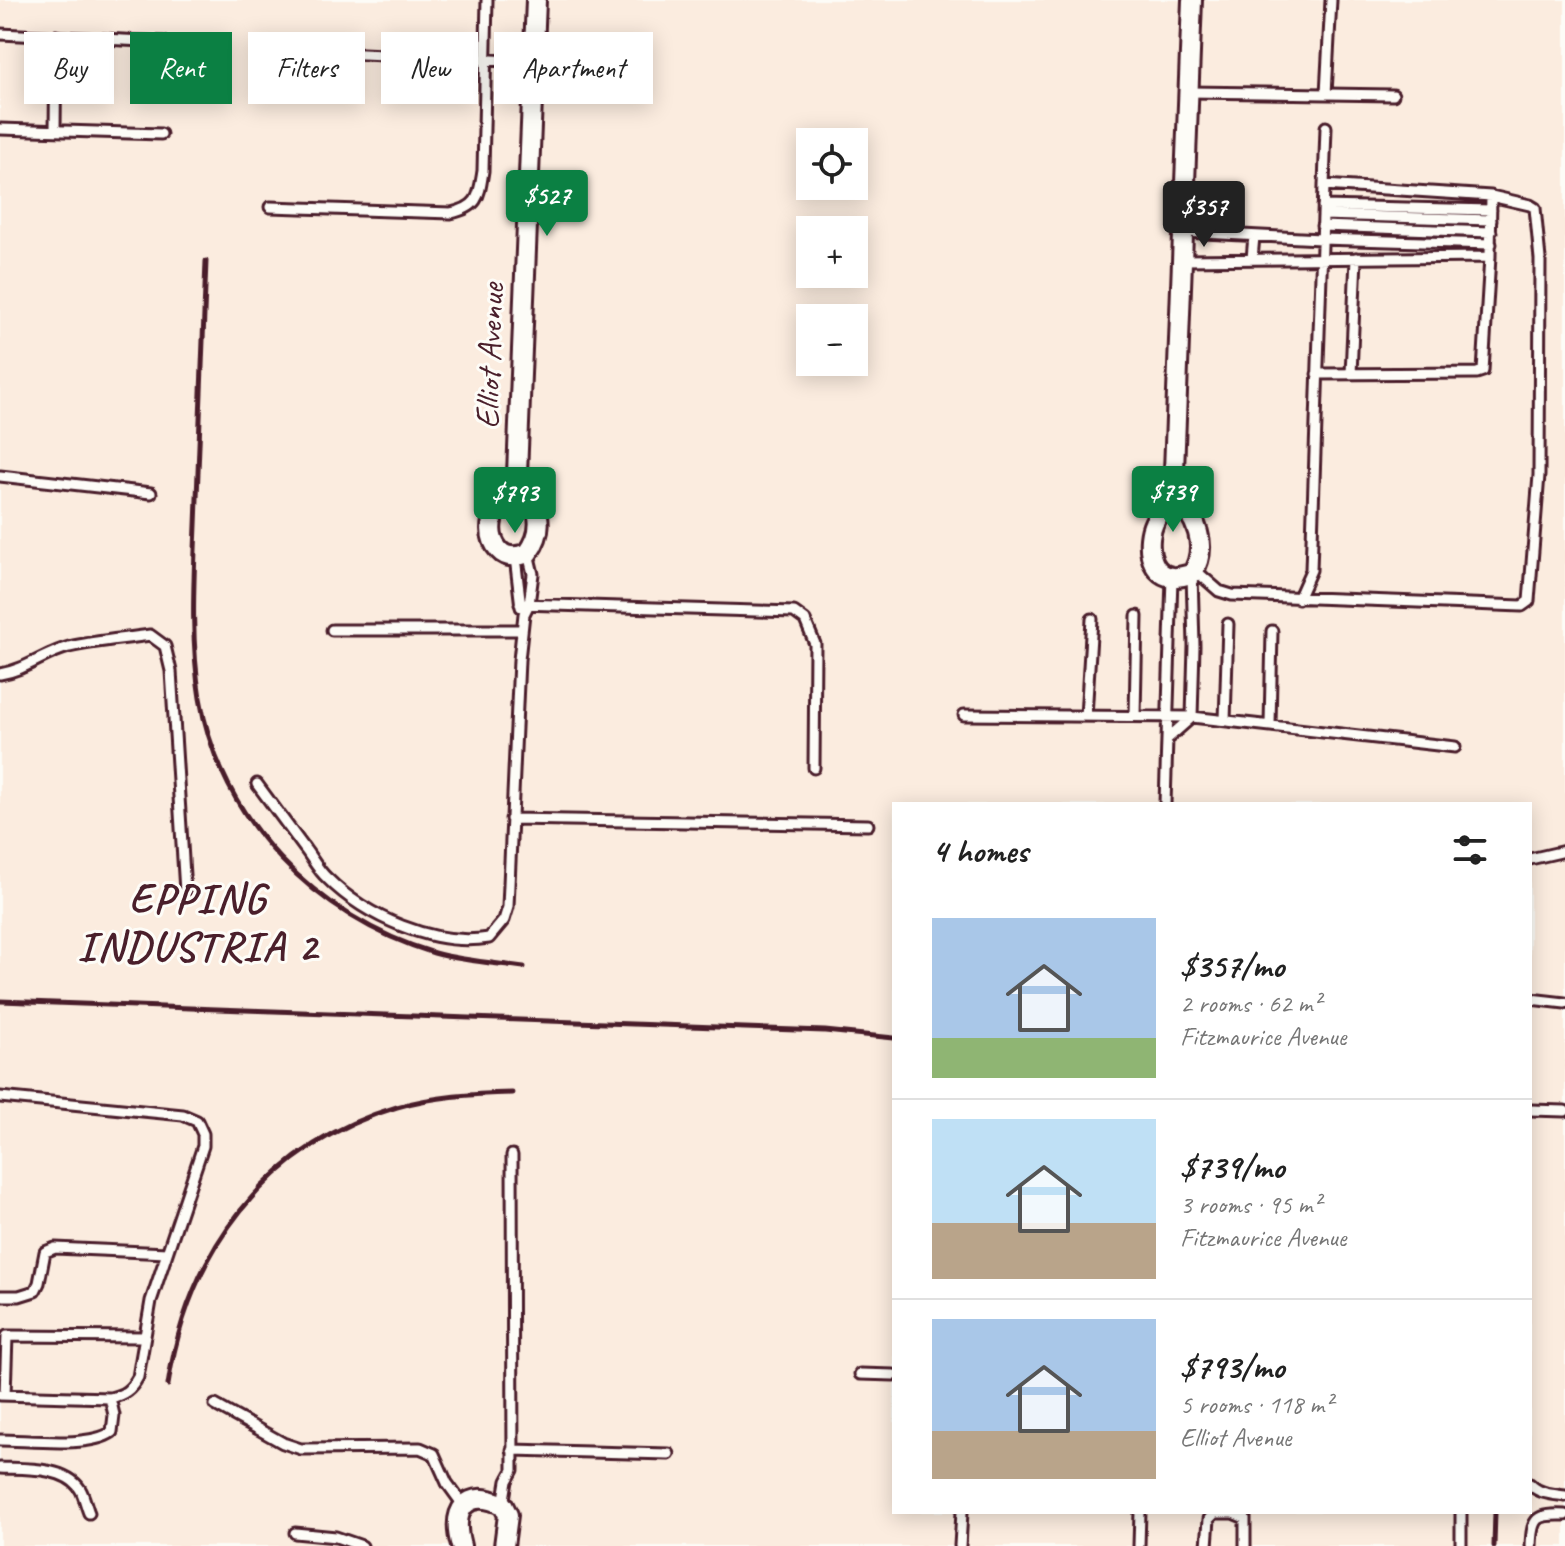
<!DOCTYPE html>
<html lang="en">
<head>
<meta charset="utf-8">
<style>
  body { margin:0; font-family:Caveat,sans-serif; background:#f6f6f6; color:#222; height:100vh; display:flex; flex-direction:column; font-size:30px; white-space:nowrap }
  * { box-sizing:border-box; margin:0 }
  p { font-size:26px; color:#767676 }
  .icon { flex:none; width:44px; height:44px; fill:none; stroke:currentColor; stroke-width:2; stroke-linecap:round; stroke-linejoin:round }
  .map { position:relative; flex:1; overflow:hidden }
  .drawer { position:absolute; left:892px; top:802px; width:640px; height:712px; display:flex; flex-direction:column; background:#fff; border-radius:0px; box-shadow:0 4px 20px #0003 }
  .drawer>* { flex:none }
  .top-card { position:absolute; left:24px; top:32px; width:748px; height:72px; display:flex; gap:16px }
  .buttons { position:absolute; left:796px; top:128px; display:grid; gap:16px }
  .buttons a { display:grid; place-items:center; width:72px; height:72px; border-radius:0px; background:#fff; box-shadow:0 4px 20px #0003; font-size:40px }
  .price { position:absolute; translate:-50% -68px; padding:0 18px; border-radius:8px; background:#0b8043; color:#fff; font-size:26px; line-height:52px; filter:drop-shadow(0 2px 4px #0008) }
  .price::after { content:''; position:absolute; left:50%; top:48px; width:24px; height:18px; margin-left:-12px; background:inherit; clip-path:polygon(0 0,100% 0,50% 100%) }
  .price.active { background:#222; color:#fff }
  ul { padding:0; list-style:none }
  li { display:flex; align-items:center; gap:24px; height:200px; padding:0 40px }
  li+li { border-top:2px solid #e0e0e0 }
  li span { display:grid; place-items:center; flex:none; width:224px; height:160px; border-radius:0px; color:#555 }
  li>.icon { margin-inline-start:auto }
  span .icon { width:96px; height:96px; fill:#fffc; stroke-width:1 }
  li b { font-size:34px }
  h2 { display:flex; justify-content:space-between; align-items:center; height:96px; padding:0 40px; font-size:34px }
  .tag { padding:0 28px; border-radius:0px; background:#fff; box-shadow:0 4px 20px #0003; font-size:28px; line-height:72px }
  .tag.active { background:#0b8043; color:#fff }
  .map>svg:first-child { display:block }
  .built { fill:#fbecdf; fill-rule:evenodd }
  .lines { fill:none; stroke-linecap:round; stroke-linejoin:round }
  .lane-casing { stroke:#4a1f2b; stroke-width:15 }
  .street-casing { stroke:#4a1f2b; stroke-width:24 }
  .lane { stroke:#fdfcf7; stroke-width:9 }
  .street { stroke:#fdfcf7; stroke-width:18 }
  .rail { stroke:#4a1f2b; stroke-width:5 }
  .labels { text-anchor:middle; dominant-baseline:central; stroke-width:6; stroke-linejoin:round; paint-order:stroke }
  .street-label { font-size:34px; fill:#4a1f2b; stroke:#fdfcf7 }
  .district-label { font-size:42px; font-weight:bold; letter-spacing:2px; fill:#4a1f2b; stroke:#fdfcf7 }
</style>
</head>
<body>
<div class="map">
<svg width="1565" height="1546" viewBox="0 0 1565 1546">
  <rect width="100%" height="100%" fill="#fdfcf7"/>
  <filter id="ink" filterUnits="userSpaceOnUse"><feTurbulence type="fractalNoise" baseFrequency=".0125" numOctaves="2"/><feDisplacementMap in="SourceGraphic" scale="16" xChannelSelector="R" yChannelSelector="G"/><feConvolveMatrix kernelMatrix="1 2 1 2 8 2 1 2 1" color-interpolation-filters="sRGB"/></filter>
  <g filter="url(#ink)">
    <path class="built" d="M0,0H1565V1546H0ZM810,142H854V186H810ZM810,230H854V274H810ZM810,318H854V362H810ZM894,804H1530V1512H894Z"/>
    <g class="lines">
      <defs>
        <path id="lane" d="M0,34L164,42
          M298,51L534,62
          M1189,92L1393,95
          M1326,94L1331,0
          M0,129L161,134
          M55,130L56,36
          M1323,206L1491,210
          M270,207L451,213C479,207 479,196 483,171L487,0
          M1323,215L1491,220
          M1322,226L1491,232
          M1184,232L1321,239L1491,244
          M1252,259L1254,236
          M1182,260L1490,257
          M1317,374L1477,373L1483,371L1490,257L1491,196
          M1351,374L1356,258
          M0,476L151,493
          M515,557L521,607
          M1195,570L1219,591L1232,595L1522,606L1529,601L1539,475L1540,259L1535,208L1530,205L1491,196L1324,185
          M1298,599L1311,570L1326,127
          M520,604L794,612L805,620L815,644L814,768
          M332,630H522
          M0,674C26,670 45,653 69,647C96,641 123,639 150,635L165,646L171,671L185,891
          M964,715L1192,717L1455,747
          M1086,716L1092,619
          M1135,716L1137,616
          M1225,721L1228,624
          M1270,725L1272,631
          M1167,739L1192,717L1194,646L1192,574
          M257,784C273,806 289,827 305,849C312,858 318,870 327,878C366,917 434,947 489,938L504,920L508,907L519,660L524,614L529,604L533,574L528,553
          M1165,804L1172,577
          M511,819L868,825
          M1530,859L1565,851
          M1530,999L1565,1003
          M0,1097L183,1115L197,1121L203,1134V1146L151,1301L138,1377C131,1390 124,1395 110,1398L0,1395
          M1530,1110L1565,1111
          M0,1296H19L35,1291L39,1283L45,1252L55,1248L167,1253
          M860,1374L894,1375
          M5,1395L7,1336L145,1337
          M215,1405L283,1443L301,1449L420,1448L434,1454L447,1483L463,1505
          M0,1440C29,1440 89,1448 112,1432L114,1415L110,1398
          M512,1450L669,1454
          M0,1468C23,1469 65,1466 80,1489C84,1495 86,1506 89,1513
          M1530,1484C1539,1494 1552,1494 1565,1496
          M503,1505L507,1481L513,1470L512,1155
          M1461,1512V1546
          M295,1533L336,1537L362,1546
          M960,1546L962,1512
          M1139,1546L1140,1512
          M1207,1546L1209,1519L1215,1513H1233L1245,1518V1546
          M1531,1546C1532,1517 1536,1514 1565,1515"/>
        <path id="street" d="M517,474L536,0
          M517,474C534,501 550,523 528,553C518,557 507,559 499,550C479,528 502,492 517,474Z
          M1173,497L1192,0
          M1173,497C1197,515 1209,547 1192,574C1186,575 1178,578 1172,577C1148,574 1146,540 1154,523C1158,514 1167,505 1173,497Z
          M461,1546C451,1511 465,1487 503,1505L508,1515L504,1546"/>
      </defs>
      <use href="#lane" class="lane-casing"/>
      <use href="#street" class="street-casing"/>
      <use href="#lane" class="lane"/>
      <use href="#street" class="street"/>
      <path class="rail" d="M206,261C203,340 200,419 197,498C195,564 189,632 200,698C220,821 317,918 434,953C463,961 494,963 524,967
        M0,1001L825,1031L894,1038
        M168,1385C188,1252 265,1146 397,1107C435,1096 473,1094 512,1093
        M1494,1546L1495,1512"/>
    </g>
  </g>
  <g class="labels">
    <g class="street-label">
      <text transform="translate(489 356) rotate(-88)">Elliot Avenue</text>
    </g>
    <g class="district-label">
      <text x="198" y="898">EPPING<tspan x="198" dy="48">INDUSTRIA 2</tspan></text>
    </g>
  </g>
</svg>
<div class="buttons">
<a><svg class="icon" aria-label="locate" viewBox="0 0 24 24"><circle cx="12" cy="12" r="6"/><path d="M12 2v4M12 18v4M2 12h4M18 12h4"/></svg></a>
<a>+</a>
<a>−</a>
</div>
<b class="price" style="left:547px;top:238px">$527</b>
<b class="price active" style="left:1204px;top:249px">$357</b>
<b class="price" style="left:1173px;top:534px">$739</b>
<b class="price" style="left:515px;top:535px">$793</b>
<div class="top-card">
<a class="tag">Buy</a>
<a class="tag active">Rent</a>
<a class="tag">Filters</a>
<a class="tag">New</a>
<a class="tag">Apartment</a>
</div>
<section class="drawer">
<h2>4 homes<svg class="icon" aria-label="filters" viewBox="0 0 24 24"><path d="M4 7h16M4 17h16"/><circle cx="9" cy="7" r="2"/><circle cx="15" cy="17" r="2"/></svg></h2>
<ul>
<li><span style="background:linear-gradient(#a9c7e8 75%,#8fb573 0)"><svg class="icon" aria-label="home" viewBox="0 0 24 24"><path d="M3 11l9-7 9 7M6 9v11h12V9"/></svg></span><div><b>$357/mo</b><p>2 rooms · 62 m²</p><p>Fitzmaurice Avenue</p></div></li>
<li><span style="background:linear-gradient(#bfe0f5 65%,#b9a48a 0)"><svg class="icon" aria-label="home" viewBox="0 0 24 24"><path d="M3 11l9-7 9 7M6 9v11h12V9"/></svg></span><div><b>$739/mo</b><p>3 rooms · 95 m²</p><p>Fitzmaurice Avenue</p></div></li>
<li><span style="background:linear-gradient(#a9c7e8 70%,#b9a48a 0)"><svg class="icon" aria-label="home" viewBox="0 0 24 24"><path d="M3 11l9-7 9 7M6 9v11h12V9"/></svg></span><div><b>$793/mo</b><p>5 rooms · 118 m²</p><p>Elliot Avenue</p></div></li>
</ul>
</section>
</div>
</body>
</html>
